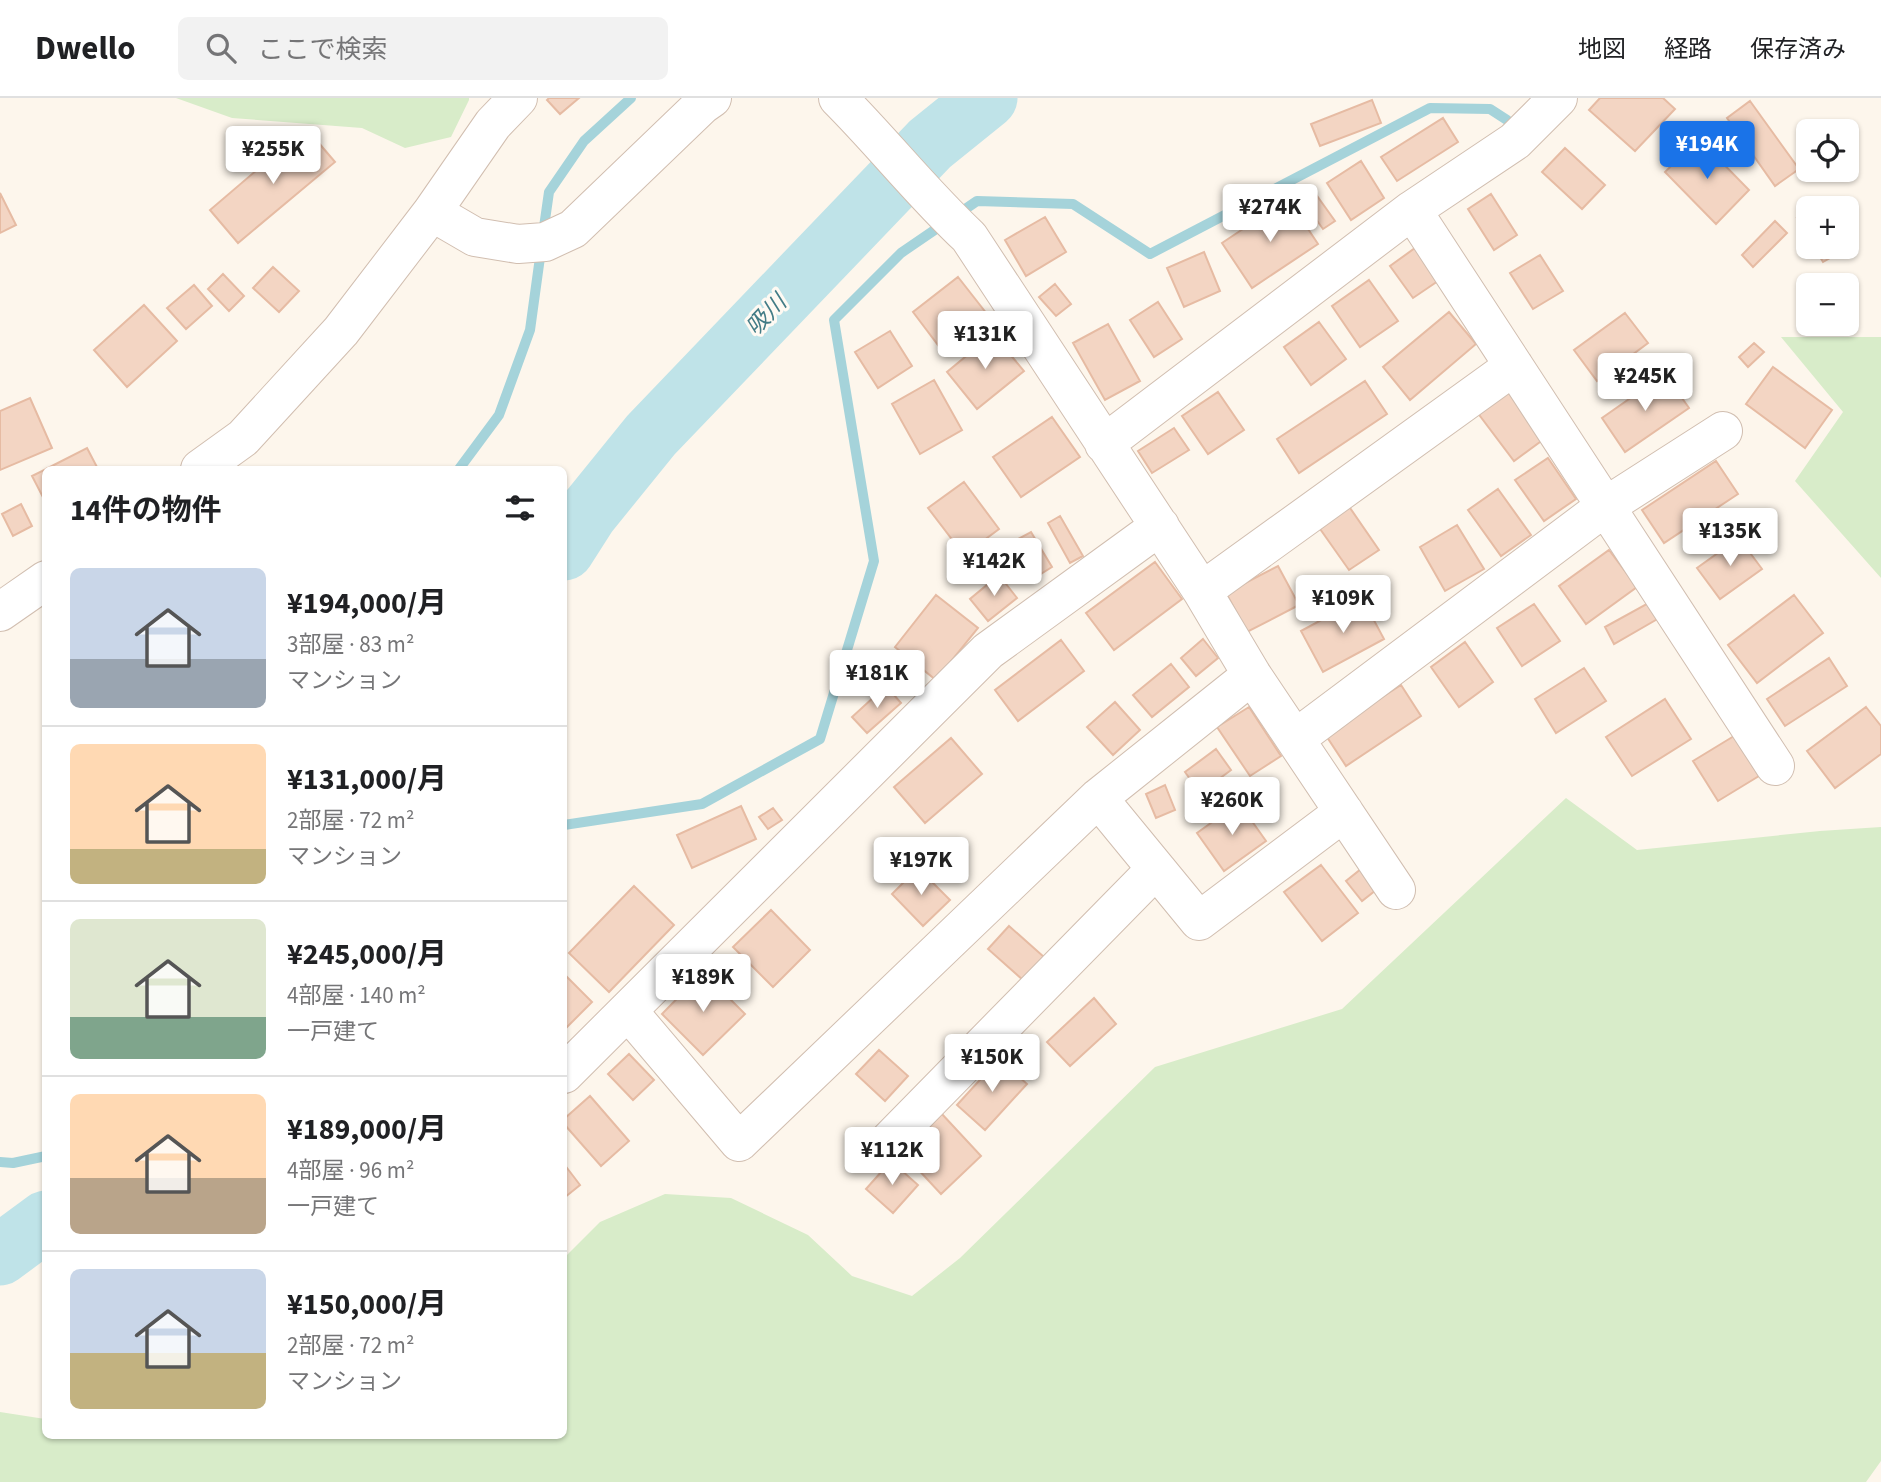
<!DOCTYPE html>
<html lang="ja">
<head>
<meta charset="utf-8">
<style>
  body { margin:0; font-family:"Source Sans 3","Noto Sans JP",sans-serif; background:#f2f2f2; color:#202124; height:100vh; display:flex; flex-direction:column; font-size:26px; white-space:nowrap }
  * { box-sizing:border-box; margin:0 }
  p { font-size:23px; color:#757577 }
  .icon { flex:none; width:38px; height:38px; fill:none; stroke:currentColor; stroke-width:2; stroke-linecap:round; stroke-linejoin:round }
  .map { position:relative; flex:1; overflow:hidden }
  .details { position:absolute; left:42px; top:368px; width:525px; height:973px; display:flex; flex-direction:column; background:#fff; border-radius:10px; box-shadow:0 2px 5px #0004 }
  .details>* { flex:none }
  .fabs { position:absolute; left:1796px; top:21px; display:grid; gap:14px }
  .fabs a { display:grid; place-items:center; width:63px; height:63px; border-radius:10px; background:#fff; box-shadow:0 2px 5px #0004; font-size:35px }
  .price { position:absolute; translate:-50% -60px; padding:0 16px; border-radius:7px; background:#fff; color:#222; font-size:23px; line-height:46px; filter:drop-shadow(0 2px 4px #0008) }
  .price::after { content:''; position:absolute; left:50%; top:42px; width:21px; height:16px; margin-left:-10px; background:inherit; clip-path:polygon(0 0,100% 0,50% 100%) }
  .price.current { background:#1a73e8; color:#fff }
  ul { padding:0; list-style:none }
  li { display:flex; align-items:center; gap:21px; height:175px; padding:0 28px }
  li+li { border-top:2px solid #e0e0e0 }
  li span { display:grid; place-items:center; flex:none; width:196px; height:140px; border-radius:10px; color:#555 }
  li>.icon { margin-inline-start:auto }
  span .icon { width:84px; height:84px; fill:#fffc; stroke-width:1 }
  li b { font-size:30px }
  h2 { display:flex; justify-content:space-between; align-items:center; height:84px; padding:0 28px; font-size:30px }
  header { display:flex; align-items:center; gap:42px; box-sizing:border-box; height:98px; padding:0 35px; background:#fff; border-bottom:2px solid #e0e0e0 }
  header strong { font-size:33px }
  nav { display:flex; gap:38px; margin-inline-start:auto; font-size:24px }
  .search { width:490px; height:63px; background:#f2f2f2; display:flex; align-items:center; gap:18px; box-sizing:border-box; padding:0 24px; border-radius:10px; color:#757577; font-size:26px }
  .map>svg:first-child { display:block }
  .green { fill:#d8ecc9 }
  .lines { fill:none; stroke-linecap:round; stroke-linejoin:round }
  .stream { stroke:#a5d3da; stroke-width:10 }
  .river { stroke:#bfe3e8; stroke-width:61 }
  .building { fill:#f3d5c3; stroke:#e6bba3; stroke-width:2 }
  .minor-casing { stroke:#d1beb0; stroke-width:40 }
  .minor { stroke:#fff; stroke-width:38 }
  .labels { text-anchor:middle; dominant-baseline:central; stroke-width:6; stroke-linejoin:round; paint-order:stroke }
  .water-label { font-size:23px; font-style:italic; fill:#437c86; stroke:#fffaf3 }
</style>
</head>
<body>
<header>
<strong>Dwello</strong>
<div class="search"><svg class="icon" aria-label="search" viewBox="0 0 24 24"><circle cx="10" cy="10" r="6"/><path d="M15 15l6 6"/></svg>ここで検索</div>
<nav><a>地図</a><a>経路</a><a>保存済み</a></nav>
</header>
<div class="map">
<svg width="1881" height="1384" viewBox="0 0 1881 1384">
  <rect width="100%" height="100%" fill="#fdf6ec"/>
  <path class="green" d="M176,0H469V2L451,39L405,50L362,30L232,20Z
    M1781,239H1881V480L1795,383L1843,314Z
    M1566,700L1637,752L1820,733L1881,729V1363L1866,1384H0V1314L45,1321L46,1337H564V1160L600,1124L665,1096L731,1100L808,1137L852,1178L912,1198L960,1160L1155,969L1342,911Z"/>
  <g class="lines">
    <path class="stream" d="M543,136L549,94L584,43L631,0
      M459,371L499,317L530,232L541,152
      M564,727L702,706L820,641L874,463L834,222L901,155L977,103L1073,106L1150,156L1430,10L1490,11L1507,22
      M0,1064L13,1065L46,1058"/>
    <path class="river" d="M564,452L587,416L651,337L930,46L987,0
      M0,1157L46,1123"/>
  </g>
  <path class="building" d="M549,0H579L560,16L547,2Z
    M1600,0H1663L1675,11L1635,53L1589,12Z
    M1372,2L1381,25L1320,48L1311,26Z
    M1750,3L1799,71L1775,88L1727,20Z
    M1443,20L1458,44L1397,83L1381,59Z
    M306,30L335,64L238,145L210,112Z
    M1699,41L1749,92L1716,126L1665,74Z
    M1565,50L1605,87L1582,111L1542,74Z
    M1361,63L1384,100L1351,122L1327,85Z
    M1310,88L1335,123L1323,131L1298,96Z
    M0,95L16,127L0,135Z
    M1491,96L1517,137L1494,152L1468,111Z
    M1288,101L1318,146L1252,190L1222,145Z
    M1808,115V139L1797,120Z
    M1045,119L1066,154L1026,178L1005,142Z
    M1775,123L1787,135L1753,169L1742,157Z
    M1814,149H1845L1846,151L1823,164Z
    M1415,150L1438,183L1413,200L1390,168Z
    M1204,154L1220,193L1184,209L1167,170Z
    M1540,157L1563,193L1533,211L1510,175Z
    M273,169L299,193L279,214L253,190Z
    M223,176L244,198L229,213L208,191Z
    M958,179L987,216L941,251L913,214Z
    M1369,182L1398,223L1360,249L1332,208Z
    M1055,186L1071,206L1056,218L1039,199Z
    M194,187L212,208L186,231L167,210Z
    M1158,204L1182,241L1154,259L1130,222Z
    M144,207L177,243L127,289L94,252Z
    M1449,214L1476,246L1410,302L1383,269Z
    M1625,215L1648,245L1597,283L1574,252Z
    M1319,224L1346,261L1311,287L1284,249Z
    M1108,226L1140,283L1105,302L1073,245Z
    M890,233L912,268L878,290L855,254Z
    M993,236L1024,273L977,311L947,274Z
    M1754,245L1764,254L1748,269L1739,259Z
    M1773,269L1832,312L1805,350L1746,306Z
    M1665,276L1689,310L1625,354L1602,320Z
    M934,282L962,332L920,356L892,306Z
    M1365,283L1387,316L1299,375L1277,341Z
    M1508,292L1544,341L1514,363L1477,314Z
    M1218,294L1244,332L1208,356L1182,318Z
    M30,300L52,350L0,372V313Z
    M1052,319L1080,359L1021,399L993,359Z
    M1174,330L1189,352L1152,375L1138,353Z
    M87,350L98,371H46Z
    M1548,360L1576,401L1544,423L1515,382Z
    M1716,363L1738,396L1664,445L1642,412Z
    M46,371V405L32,378Z
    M964,384L999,431L964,457L928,410Z
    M1498,391L1531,437L1501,458L1468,412Z
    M21,406L32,428L13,438L2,416Z
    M1348,407L1379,452L1349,472L1318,428Z
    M1060,418L1083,458L1070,465L1048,425Z
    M1457,427L1484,471L1445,493L1420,449Z
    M1031,434L1052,469L1031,482L1009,446Z
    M1739,440L1762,471L1720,501L1697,470Z
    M1609,452L1637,489L1586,526L1559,488Z
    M1155,464L1182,501L1114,552L1086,515Z
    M1278,468L1299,507L1247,534L1226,495Z
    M999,477L1017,500L988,523L970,501Z
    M936,497L978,530L936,582L895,549Z
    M1794,497L1823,535L1757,585L1728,547Z
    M1362,500L1384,541L1323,574L1301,533Z
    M1652,503L1661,519L1614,546L1605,529Z
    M1534,506L1560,543L1522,568L1497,530Z
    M1203,541L1218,560L1196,578L1181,560Z
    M1061,542L1084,573L1018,623L995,592Z
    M1465,544L1493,584L1459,609L1431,569Z
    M1829,560L1847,588L1785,628L1767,601Z
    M1171,566L1189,589L1152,619L1133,597Z
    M1584,570L1606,603L1556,635L1535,601Z
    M1401,587L1421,618L1346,668L1325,636Z
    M886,588L901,605L867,635L852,619Z
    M1665,601L1691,641L1632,678L1606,639Z
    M1115,604L1140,632L1113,657L1087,629Z
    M1249,609L1281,658L1250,678L1217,629Z
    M1866,609L1881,628V656L1835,690L1807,653Z
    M1734,638L1759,678L1718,703L1693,663Z
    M951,640L982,676L925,725L894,689Z
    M1216,651L1231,672L1200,695L1185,674Z
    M1165,687L1175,712L1156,720L1146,696Z
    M1239,705L1266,743L1224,773L1197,735Z
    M741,708L756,741L692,770L677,737Z
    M773,710L782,722L768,731L759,719Z
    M1321,767L1358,815L1322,843L1284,794Z
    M918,770L950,802L923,828L892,796Z
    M1361,771L1376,792L1362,803L1346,783Z
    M634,788L674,827L609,894L569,855Z
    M771,812L810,852L773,889L733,849Z
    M1009,828L1044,859L1023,882L988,851Z
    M703,874L745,916L703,957L662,916Z
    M564,876L592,904L564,932Z
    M1094,900L1116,926L1070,968L1047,944Z
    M879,952L908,978L885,1003L856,976Z
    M629,956L654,982L633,1002L608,976Z
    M999,961L1027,986L985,1032L957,1007Z
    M590,998L629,1043L601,1068L564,1026V1021Z
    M941,1015L981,1058L941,1096L901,1053Z
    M891,1063L918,1087L893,1115L866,1091Z
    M564,1066L580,1087L564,1100Z"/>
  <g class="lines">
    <defs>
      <path id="minor" d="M838,0C883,45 922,95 969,139L1202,493L1252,577L1396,792
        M1412,112L1775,668
        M432,114L475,139L518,146L545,144L573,131L702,7L712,0
        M1104,346L1412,112L1515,43L1558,0
        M200,371L243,340L341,233L432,114L493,26L518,0
        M1202,493L1514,268
        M0,514L46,482
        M1295,641L1606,408L1723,333
        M1098,700L1199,823L1344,714
        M628,913L739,1044L1098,700L1252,577
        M564,976L988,553L1160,428
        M885,1047L1156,771"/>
    </defs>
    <use href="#minor" class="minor-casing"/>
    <use href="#minor" class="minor"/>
  </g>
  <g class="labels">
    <g class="water-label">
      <text transform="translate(766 217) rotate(-46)">吸川</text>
    </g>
  </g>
</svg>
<div class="fabs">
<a><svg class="icon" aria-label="locate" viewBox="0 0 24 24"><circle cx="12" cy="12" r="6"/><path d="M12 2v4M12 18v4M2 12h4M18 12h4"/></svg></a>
<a>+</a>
<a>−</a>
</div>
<b class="price current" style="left:1707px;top:83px">¥194K</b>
<b class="price" style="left:273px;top:88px">¥255K</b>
<b class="price" style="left:1270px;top:146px">¥274K</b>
<b class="price" style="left:985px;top:273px">¥131K</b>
<b class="price" style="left:1645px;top:315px">¥245K</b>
<b class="price" style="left:1730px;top:470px">¥135K</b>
<b class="price" style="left:994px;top:500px">¥142K</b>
<b class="price" style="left:1343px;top:537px">¥109K</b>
<b class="price" style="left:877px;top:612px">¥181K</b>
<b class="price" style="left:1232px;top:739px">¥260K</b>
<b class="price" style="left:921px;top:799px">¥197K</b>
<b class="price" style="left:703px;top:916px">¥189K</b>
<b class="price" style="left:992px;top:996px">¥150K</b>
<b class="price" style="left:892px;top:1089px">¥112K</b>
<section class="details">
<h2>14件の物件<svg class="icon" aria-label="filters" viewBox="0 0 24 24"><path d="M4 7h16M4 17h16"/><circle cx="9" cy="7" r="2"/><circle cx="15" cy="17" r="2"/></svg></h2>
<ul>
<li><span style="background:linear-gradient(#c9d6e8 65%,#9aa5b1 0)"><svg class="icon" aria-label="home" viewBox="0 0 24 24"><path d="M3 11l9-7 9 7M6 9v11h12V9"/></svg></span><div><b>¥194,000/月</b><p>3部屋 · 83 m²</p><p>マンション</p></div></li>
<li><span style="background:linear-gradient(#ffd9b3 75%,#c2b280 0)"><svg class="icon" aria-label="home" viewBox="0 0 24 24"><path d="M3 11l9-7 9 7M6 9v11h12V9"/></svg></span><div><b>¥131,000/月</b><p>2部屋 · 72 m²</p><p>マンション</p></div></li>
<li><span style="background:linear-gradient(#dfe7d0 70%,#7fa58c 0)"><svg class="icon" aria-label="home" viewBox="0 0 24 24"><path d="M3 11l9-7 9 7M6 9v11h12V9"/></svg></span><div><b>¥245,000/月</b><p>4部屋 · 140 m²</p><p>一戸建て</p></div></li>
<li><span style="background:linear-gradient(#ffd9b3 60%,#b9a48a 0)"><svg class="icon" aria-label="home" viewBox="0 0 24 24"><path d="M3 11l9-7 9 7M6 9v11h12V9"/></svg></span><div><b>¥189,000/月</b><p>4部屋 · 96 m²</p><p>一戸建て</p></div></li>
<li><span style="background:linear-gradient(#c9d6e8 60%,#c2b280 0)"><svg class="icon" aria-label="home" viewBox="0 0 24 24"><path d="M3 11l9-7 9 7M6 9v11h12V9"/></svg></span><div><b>¥150,000/月</b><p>2部屋 · 72 m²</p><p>マンション</p></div></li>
</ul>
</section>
</div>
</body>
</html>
